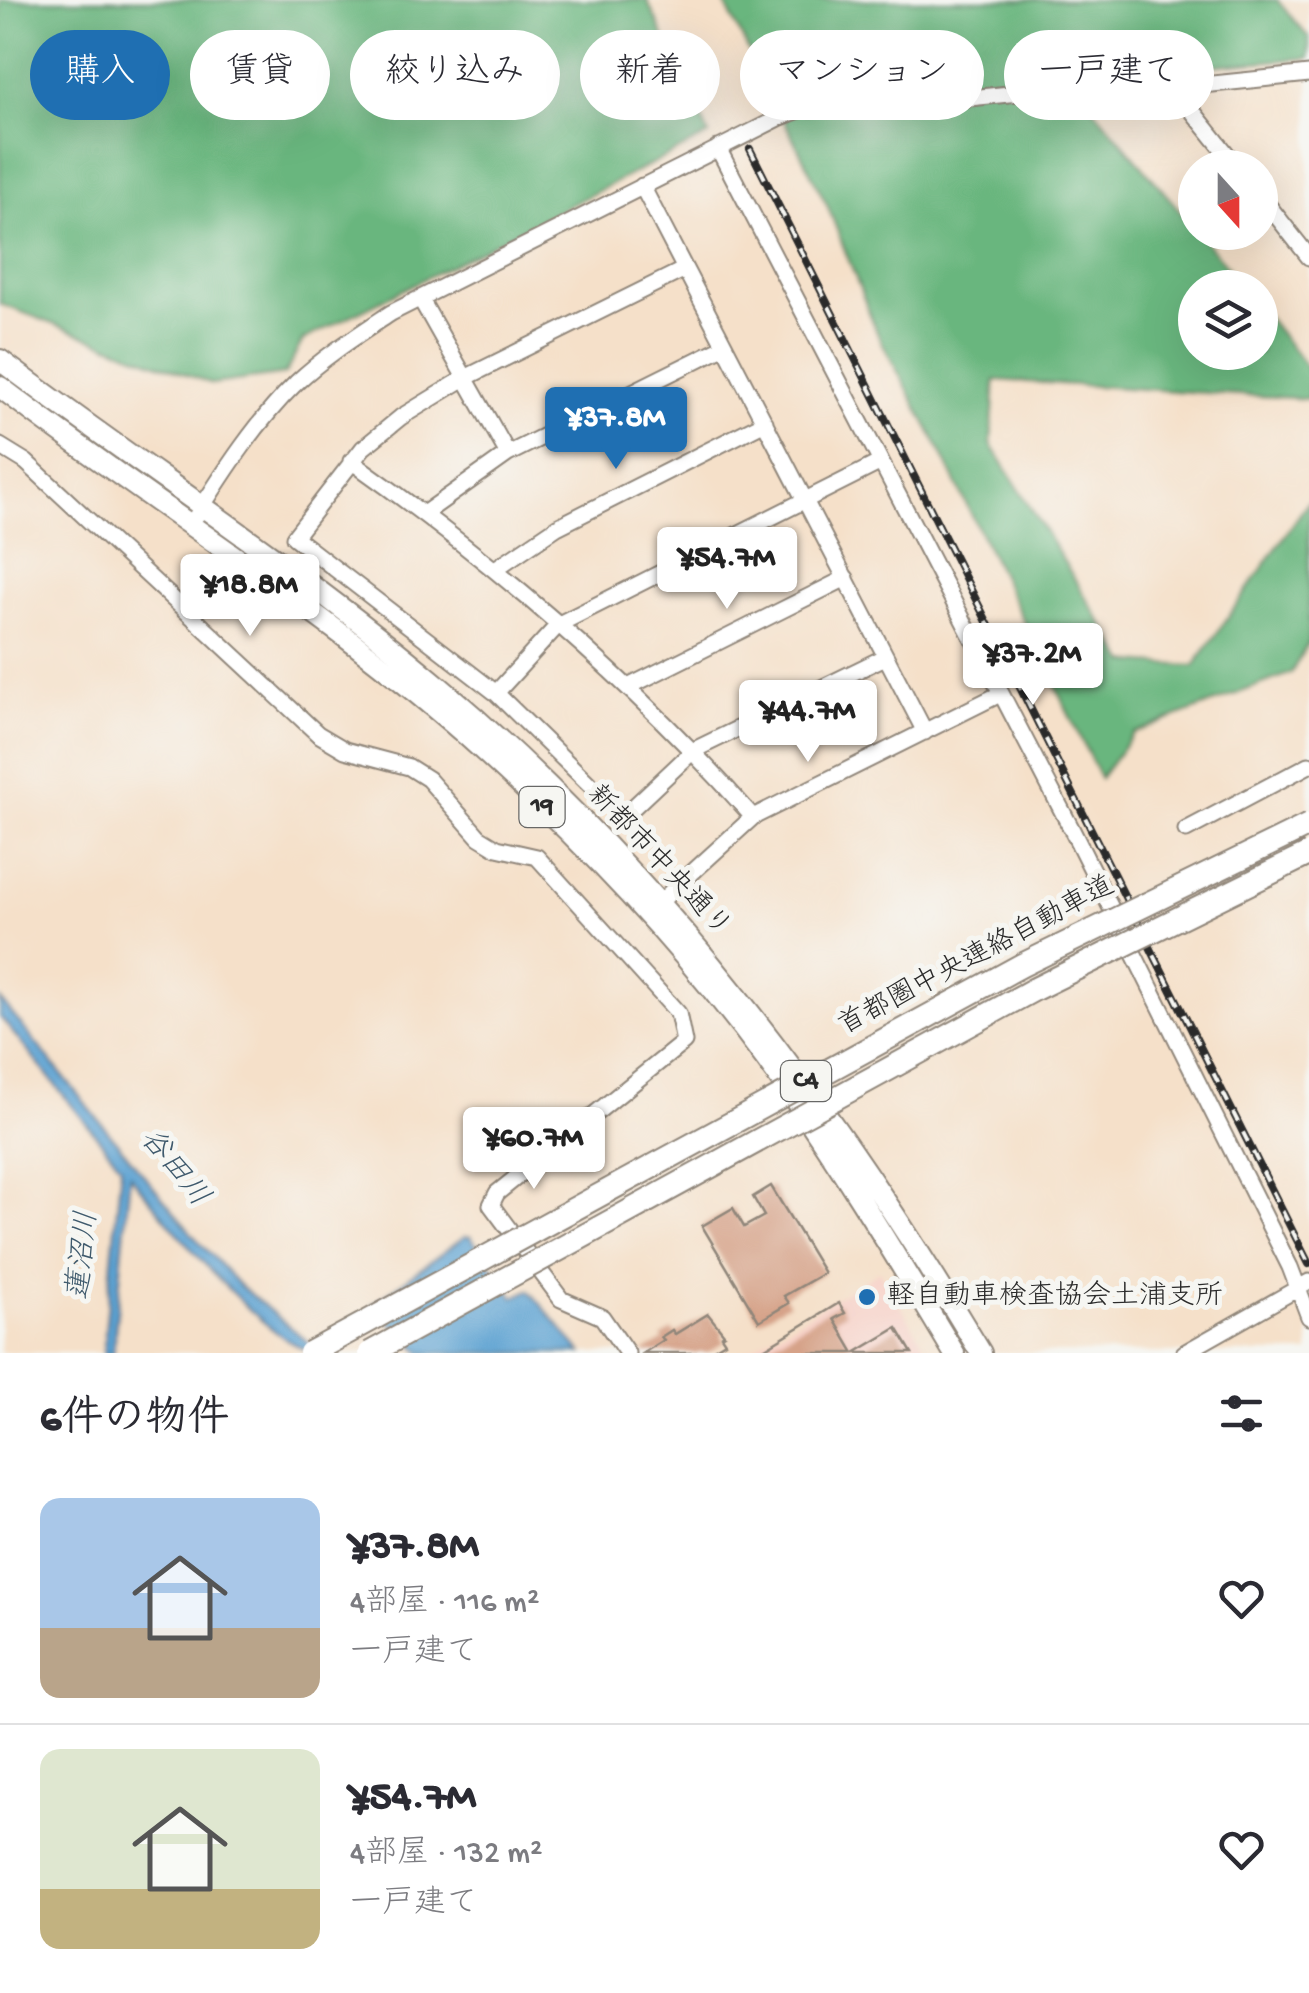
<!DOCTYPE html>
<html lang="ja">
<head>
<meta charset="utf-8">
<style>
  body { margin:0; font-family:"Gochi Hand","Klee One",sans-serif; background:#f7f7f7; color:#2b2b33; height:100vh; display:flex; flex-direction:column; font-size:38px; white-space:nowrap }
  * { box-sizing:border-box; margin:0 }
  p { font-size:32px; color:#7c7c81 }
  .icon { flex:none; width:55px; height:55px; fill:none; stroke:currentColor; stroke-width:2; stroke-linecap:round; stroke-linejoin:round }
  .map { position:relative; height:1353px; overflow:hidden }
  .panel { display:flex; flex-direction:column; background:#fff; flex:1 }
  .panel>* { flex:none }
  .top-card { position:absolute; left:30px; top:30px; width:1250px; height:90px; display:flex; gap:20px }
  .needle { width:65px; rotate:159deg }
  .controls { position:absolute; left:1178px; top:150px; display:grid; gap:20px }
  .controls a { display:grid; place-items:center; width:100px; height:100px; border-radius:50%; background:#fff; box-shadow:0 10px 40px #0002; font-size:50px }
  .price { position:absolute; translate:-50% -85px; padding:0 22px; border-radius:10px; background:#fff; color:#222; font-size:32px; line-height:65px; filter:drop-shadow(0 2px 5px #0008) }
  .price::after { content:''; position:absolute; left:50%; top:60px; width:30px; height:22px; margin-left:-15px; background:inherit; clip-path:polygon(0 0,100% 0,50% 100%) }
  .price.on { background:#1f6fb2; color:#fff }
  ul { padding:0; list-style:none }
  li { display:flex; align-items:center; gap:30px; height:250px; padding:0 40px }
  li+li { border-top:2px solid #e1e1e2 }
  li span { display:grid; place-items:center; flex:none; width:280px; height:200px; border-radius:20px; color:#555 }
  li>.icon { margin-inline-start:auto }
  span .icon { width:120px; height:120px; fill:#fffc; stroke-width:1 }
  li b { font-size:42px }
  h2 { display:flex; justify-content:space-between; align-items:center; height:120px; padding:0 40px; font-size:42px }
  .pill { padding:0 35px; border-radius:45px; background:#fff; box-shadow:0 10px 40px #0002; font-size:35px; line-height:90px }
  .pill.on { background:#1f6fb2; color:#fff }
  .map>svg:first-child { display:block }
  .built { fill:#f7d1c8 }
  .forest { fill:#69b67e; stroke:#4a7054; stroke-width:2.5 }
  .water { fill:#5ca1d1; stroke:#44667e; stroke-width:2.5 }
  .building { fill:#d6a288 }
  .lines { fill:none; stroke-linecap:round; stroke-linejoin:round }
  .minor-casing { stroke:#90867a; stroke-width:19 }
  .major-casing { stroke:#90867a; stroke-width:24 }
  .minor { stroke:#fff; stroke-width:15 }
  .major { stroke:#fff; stroke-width:20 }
  .rail-casing { stroke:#2b2b2b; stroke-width:8 }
  .rail { stroke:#f6f6f2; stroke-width:4; stroke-dasharray:11; stroke-linecap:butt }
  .highway-bridge-casing { stroke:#90867a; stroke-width:26; stroke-linecap:butt }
  .highway-bridge { stroke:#fff; stroke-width:22 }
  .poi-dot { fill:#1f6fb2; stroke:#f6f6f2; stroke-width:4 }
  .labels { text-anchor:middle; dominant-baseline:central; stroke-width:10; stroke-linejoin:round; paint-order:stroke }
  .shield { fill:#f6f6f2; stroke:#686867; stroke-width:2.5 }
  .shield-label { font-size:25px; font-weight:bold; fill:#2b2b2b }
  .street-label { font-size:28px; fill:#2b2b2b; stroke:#f6f6f2 }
  .poi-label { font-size:28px; fill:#2b2b2b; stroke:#f6f6f2; text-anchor:start }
  .water-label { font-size:30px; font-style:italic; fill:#3f5a6d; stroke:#f6f6f2 }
</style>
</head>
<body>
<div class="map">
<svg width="1309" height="1353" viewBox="0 0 1309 1353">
  <rect width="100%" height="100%" fill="#f6f6f2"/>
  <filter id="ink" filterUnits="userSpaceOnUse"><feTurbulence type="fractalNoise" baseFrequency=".01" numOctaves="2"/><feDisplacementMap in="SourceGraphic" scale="20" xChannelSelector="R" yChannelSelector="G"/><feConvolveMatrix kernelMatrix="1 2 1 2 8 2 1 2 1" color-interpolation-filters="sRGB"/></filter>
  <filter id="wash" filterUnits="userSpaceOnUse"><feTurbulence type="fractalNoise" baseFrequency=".0048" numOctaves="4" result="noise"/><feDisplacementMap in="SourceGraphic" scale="40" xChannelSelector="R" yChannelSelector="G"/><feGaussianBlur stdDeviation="2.25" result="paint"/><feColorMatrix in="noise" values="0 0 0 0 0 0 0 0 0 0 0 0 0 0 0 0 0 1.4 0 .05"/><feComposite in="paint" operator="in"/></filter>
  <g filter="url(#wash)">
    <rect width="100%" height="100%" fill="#f5e0c9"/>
    <path class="built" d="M880,1271L929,1353H743L796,1322Z"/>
    <path class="forest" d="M0,0H647L709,135L303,340L285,374L212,384L0,304Z
      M723,0H1277L1309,38V58L1107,74L1091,105L1244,287L1195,288V352H1260V308L1309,370V399L995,380L991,444L1126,662L1194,666L1309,501V642L1291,673L1134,733L1100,778L936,442L878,335L828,207Z"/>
    <path class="water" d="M0,999L193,1235L241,1287L322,1353C270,1353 164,1217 130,1175L113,1353H103L121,1166L0,1017Z
      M465,1236L471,1237L514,1297L529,1290L582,1353H422L372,1305Z"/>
    <g id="blocks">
      <path class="building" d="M771,1186L824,1273L784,1296L789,1303L759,1321L702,1226L733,1208L744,1227L764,1216L753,1197Z
        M839,1303L845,1313L834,1319L854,1353H757Z
        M708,1314L724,1334L721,1336L725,1342L707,1353H643L664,1340L661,1337L672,1330L675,1334Z
        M897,1328L912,1353H855Z"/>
    </g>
  </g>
  <g filter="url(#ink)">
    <use href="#blocks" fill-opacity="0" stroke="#90867a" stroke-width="2.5"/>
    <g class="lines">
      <defs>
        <path id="minor" d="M1174,88L1238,168
          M718,148L1071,828L1290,1267L1309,1317
          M642,186L925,732
          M1260,195L1309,257
          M685,269L465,378L401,417L363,448L294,537L496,693L623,817L694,750L885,657
          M420,298L508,454
          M0,446L26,462L318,734L345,750L409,767L428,779L479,837L497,848L537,857L678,1013L684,1042L497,1193L491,1205L561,1299L602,1317L627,1353
          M351,461C498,565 634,683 753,817
          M425,513L508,454L725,346
          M197,515C225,470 258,420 296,383C325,356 358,335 391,313L781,117L802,109L891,106L1038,91L1174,88L1309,74
          M495,569L557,527L765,422
          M628,687L846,578
          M496,693L559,624L879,463
          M1186,830L1309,765
          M661,901L753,817L1000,694
          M1184,1353L1309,1282"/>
        <path id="major" d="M0,360C144,469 298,567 436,684C659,872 832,1104 981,1353
          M0,387C160,510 335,616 485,752C586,844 684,948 766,1059C834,1153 894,1253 954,1353"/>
      </defs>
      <use href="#minor" class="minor-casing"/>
      <use href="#major" class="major-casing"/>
      <use href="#minor" class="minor"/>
      <use href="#major" class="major"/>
      <defs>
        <path id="rail" d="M750,149L1309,1264"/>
      </defs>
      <use href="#rail" class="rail-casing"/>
      <use href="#rail" class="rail"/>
      <defs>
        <path id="highway-bridge" d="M310,1353L1022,965L1309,825
          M370,1353L1035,989L1309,854"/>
      </defs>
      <use href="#highway-bridge" class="highway-bridge-casing"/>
      <use href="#highway-bridge" class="highway-bridge"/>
    </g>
  </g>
  <circle class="poi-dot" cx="867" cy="1297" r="10"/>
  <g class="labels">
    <g class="shield">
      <rect x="519.5" y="787" width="45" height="40" rx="8"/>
      <rect x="781" y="1061" width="50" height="40" rx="8"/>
    </g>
    <g class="shield-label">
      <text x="542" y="807">19</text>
      <text x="806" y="1081">C4</text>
    </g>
    <g class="street-label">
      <text transform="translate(658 862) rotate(47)">新都市中央通り</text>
      <text transform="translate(977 957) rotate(-28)">首都圏中央連絡自動車道</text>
    </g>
    <g class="poi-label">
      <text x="887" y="1297">軽自動車検査協会土浦支所</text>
    </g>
    <g class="water-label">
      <text transform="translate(173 1169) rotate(51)">谷田川</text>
      <text transform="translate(85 1256) rotate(-84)">蓮沼川</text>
    </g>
  </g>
</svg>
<div class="controls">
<a><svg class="needle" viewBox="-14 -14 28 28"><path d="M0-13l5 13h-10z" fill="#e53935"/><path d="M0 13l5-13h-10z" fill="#7c7c81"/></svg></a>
<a><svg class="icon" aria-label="layers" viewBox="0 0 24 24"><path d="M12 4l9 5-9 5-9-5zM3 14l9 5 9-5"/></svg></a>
</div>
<b class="price on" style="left:616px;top:472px">¥37.8M</b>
<b class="price" style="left:727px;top:612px">¥54.7M</b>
<b class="price" style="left:250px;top:639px">¥18.8M</b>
<b class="price" style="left:1033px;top:708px">¥37.2M</b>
<b class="price" style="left:808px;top:765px">¥44.7M</b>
<b class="price" style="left:534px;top:1192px">¥60.7M</b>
<div class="top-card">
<a class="pill on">購入</a>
<a class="pill">賃貸</a>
<a class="pill">絞り込み</a>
<a class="pill">新着</a>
<a class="pill">マンション</a>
<a class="pill">一戸建て</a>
</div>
</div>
<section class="panel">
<h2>6件の物件<svg class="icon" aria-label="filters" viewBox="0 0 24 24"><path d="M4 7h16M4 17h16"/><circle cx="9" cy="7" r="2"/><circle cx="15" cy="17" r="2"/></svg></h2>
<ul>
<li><span style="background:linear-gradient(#a9c7e8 65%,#b9a48a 0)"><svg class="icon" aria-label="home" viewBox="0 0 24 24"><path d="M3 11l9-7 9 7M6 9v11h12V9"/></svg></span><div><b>¥37.8M</b><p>4部屋 · 116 m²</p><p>一戸建て</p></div><svg class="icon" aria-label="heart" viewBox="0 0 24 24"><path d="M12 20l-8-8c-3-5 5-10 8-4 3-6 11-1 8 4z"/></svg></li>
<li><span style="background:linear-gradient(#dfe7d0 70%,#c2b280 0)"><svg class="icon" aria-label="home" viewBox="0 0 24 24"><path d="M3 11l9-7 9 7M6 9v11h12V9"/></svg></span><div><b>¥54.7M</b><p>4部屋 · 132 m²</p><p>一戸建て</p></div><svg class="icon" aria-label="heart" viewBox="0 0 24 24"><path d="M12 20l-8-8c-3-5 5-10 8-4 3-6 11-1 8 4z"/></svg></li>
</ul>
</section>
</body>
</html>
